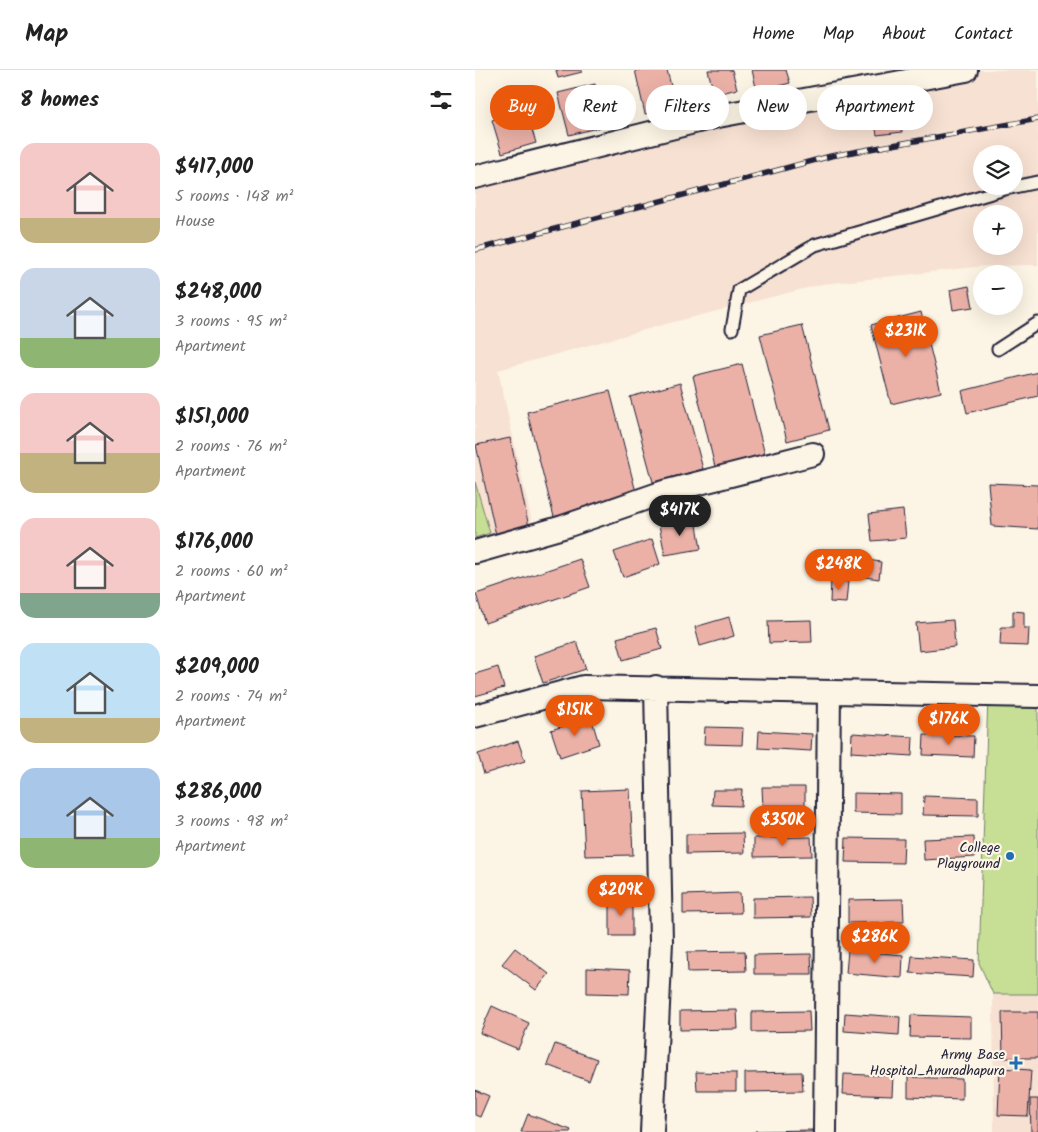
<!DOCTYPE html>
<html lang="en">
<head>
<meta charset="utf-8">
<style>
  body { margin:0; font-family:Kalam,sans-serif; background:#f2f2f2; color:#222; height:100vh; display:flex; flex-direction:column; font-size:19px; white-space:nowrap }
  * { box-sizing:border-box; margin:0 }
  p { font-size:16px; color:#767676 }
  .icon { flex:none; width:28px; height:28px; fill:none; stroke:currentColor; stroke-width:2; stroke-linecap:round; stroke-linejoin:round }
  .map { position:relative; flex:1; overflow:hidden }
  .sheet { display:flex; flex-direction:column; background:#fff; width:475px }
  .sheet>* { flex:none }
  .top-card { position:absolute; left:15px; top:15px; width:472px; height:45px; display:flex; gap:10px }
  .buttons { position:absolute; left:498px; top:75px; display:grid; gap:10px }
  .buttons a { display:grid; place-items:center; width:50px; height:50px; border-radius:50%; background:#fff; box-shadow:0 5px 20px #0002; font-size:25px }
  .price { position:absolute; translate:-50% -42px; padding:0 11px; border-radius:18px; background:#ea580c; color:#fff; font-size:16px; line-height:32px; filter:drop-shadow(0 1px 2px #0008) }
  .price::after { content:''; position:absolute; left:50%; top:30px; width:15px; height:11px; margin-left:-8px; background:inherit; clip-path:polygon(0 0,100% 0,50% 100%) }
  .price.current { background:#222; color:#fff }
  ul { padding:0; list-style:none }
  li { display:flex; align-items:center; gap:15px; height:125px; padding:0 20px }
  li span { display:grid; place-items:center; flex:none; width:140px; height:100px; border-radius:15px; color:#555 }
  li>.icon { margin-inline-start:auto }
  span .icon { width:60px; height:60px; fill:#fffc; stroke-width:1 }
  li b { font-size:21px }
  h2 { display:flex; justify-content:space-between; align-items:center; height:60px; padding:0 20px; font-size:21px }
  .tag { padding:0 18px; border-radius:22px; background:#fff; box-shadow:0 5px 20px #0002; font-size:18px; line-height:45px }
  .tag.current { background:#ea580c; color:#fff }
  header { display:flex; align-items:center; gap:30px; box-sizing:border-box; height:70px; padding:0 25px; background:#fff; border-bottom:1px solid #e0e0e0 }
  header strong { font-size:24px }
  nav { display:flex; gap:28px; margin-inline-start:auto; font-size:18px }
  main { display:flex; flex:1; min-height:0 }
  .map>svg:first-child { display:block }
  .built { fill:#f7e1d2; fill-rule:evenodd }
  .green { fill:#c6df95; stroke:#748068 }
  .building { fill:#ebb1a7; stroke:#22223b }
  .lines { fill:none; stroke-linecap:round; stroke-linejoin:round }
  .lane-casing { stroke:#22223b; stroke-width:15 }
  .street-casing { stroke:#22223b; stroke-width:26 }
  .lane { stroke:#fcf5e5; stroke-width:11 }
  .street { stroke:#fcf5e5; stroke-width:22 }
  .rail-casing { stroke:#22223b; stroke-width:5.5 }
  .rail { stroke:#fcf5e5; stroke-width:4; stroke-dasharray:11; stroke-linecap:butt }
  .poi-dot { fill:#1f6fb2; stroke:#fcf5e5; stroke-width:2 }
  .labels { text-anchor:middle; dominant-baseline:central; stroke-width:4.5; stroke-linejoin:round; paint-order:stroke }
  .poi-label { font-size:14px; fill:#22223b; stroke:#fcf5e5; text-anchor:end }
</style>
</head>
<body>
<header>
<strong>Map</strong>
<nav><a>Home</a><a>Map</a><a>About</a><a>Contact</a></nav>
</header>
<main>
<section class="sheet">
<h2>8 homes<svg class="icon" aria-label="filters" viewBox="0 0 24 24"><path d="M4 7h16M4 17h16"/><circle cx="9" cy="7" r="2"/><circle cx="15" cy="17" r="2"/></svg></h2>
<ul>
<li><span style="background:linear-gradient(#f6c9c9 75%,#c2b280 0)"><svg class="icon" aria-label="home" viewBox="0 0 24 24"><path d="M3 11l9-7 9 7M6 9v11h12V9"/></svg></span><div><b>$417,000</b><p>5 rooms · 148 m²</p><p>House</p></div></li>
<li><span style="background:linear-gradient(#c9d6e8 70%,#8fb573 0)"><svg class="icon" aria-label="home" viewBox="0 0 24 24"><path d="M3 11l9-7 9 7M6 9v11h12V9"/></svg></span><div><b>$248,000</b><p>3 rooms · 95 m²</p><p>Apartment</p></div></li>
<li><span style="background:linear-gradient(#f6c9c9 60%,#c2b280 0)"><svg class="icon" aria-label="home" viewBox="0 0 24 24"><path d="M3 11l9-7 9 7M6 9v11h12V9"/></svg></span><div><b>$151,000</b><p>2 rooms · 76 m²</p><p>Apartment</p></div></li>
<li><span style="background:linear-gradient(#f6c9c9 75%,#7fa58c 0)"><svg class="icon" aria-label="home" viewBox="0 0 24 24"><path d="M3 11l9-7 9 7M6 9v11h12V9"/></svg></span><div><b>$176,000</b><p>2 rooms · 60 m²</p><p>Apartment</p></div></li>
<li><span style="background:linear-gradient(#bfe0f5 75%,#c2b280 0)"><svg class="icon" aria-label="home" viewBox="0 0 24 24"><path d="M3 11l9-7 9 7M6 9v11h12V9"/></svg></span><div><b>$209,000</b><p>2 rooms · 74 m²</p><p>Apartment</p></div></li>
<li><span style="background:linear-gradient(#a9c7e8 70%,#8fb573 0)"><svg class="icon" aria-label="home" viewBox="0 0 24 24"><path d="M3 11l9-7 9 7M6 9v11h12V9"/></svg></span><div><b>$286,000</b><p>3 rooms · 98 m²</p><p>Apartment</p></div></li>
</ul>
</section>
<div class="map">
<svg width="563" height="1062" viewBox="0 0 563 1062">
  <rect width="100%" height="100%" fill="#fcf5e5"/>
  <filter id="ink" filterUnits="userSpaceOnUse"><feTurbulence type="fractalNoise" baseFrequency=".02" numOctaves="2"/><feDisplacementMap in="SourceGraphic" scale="10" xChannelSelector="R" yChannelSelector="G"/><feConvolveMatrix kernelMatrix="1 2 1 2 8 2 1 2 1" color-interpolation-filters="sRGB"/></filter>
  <g filter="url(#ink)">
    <path class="built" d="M491,0H563V195L510,196L348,214L195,253L23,300L60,466L0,482V107ZM506,84H539V116H506ZM506,144H539V176H506Z
      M518,924H563V1062H519Z"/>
    <path class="green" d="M0,412L15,463L0,468Z
      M513,626H563V924H518L504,893Z"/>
    <path class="building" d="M81,0H107V2L83,8Z
      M160,0H192L201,36L170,44Z
      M233,0H257L262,19L239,25Z
      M277,0H311L315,13L282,22Z
      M120,14L130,56L94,65L83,23Z
      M423,32L427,62L402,65L397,36Z
      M51,40L61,73L27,83L17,50Z
      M494,216L498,237L478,240L475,220Z
      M446,242L466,322L416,334L396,255Z
      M327,255L354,360L312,371L285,265Z
      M267,294L290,385L240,397L218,306Z
      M563,302V326L492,343L487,321Z
      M205,313L228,399L178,412L155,327Z
      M135,321L162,426L79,447L52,342Z
      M35,368L54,457L21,465L1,375Z
      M513,413L563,415V459L517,456Z
      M428,440L431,468L397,471L394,444Z
      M221,449L226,479L190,485L184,455Z
      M177,469L185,494L148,507L139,482Z
      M378,488L406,492L404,509L376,505Z
      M105,489L115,517L10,553L1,524Z
      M356,510L373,511L371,533L355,532Z
      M538,541L549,542V558H554L553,576L525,575L526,557H538Z
      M254,547L259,566L225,576L220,557Z
      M336,550L337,572L294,573L293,551Z
      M478,550L480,577L444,581L441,553Z
      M181,558L187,579L148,590L142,568Z
      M102,572L111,599L68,613L59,586Z
      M23,597L29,618L0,626V604Z
      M116,647L124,674L85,687L76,660Z
      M230,657L268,658L267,675L229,674Z
      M284,661L337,664L336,681L283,678Z
      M377,663L438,667L437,686L376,682Z
      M449,665L499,666L498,687L448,685Z
      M43,671L50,691L9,704L3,684Z
      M287,717H330V739H288Z
      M155,719L158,785L110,786L107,721Z
      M238,720H267L266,736L237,735Z
      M378,723L426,724V744L378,743Z
      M449,726L503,728V746L448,745Z
      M268,763L269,783L211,784V764Z
      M336,767L337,786L279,787V768Z
      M499,767L500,787L449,790L448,769Z
      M371,768L429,769L428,793L370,792Z
      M265,823L266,843L208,844V825Z
      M135,827L157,828V866H135Z
      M335,827L336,847L278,848V828Z
      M428,829L429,852L373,853V830Z
      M40,878L74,904L61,920L27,894Z
      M373,880L428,885L427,908L371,903Z
      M270,881L271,901L213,902L212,882Z
      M336,884L337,904H279V885Z
      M437,886L499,890L498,907L435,903Z
      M112,898L155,900L154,924L112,923Z
      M17,936L54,953L43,979L5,963Z
      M262,940L263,959L205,960V941Z
      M334,941L335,961L277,962V942Z
      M527,942H563V988H528Z
      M370,943L425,947L424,965L369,961Z
      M436,945L496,947V968L435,967Z
      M80,974L122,989L114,1011L72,995Z
      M525,998L556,1000L553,1046L523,1045Z
      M221,1002L261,1003V1021H222Z
      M327,1002L328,1021L270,1022V1003Z
      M369,1004L418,1006L417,1026L368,1024Z
      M433,1007L487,1009V1029L433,1027Z
      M0,1020L14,1026L5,1047L0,1045Z
      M555,1029H563V1062H556Z
      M53,1044L96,1060L95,1062H46Z
      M337,1060V1062H280V1061Z"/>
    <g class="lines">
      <defs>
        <path id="lane" d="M257,259L264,220L340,175L530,119L563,112
          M523,279L563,253"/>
        <path id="street" d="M0,107L243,46L491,0
          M0,482L88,457L189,422L338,384
          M0,646L108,617L563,626
          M177,1062L186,872L181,617
          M350,1062L354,622"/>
      </defs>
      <use href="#lane" class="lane-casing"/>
      <use href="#street" class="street-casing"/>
      <use href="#lane" class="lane"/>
      <use href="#street" class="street"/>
      <defs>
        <path id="rail" d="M0,180L356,86L563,49"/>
      </defs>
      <use href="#rail" class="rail-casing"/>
      <use href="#rail" class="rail"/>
    </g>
  </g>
  <g class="poi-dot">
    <circle cx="535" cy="786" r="5"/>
    <path d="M538.5 985.5h5v5h5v5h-5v5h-5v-5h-5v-5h5z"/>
  </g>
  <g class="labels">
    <g class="poi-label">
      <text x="525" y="778">College<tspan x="525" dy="16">Playground</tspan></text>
      <text x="530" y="985">Army Base<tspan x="530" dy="16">Hospital_Anuradhapura</tspan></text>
    </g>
  </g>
</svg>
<div class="buttons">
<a><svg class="icon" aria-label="layers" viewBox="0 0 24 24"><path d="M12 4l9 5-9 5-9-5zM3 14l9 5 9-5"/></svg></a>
<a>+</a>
<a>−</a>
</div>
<b class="price" style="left:431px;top:288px">$231K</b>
<b class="price current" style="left:205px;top:467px">$417K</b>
<b class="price" style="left:364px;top:521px">$248K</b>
<b class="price" style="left:100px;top:667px">$151K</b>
<b class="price" style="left:474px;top:676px">$176K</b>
<b class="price" style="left:308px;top:777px">$350K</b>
<b class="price" style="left:146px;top:847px">$209K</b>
<b class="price" style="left:400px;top:894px">$286K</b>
<div class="top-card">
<a class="tag current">Buy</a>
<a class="tag">Rent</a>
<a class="tag">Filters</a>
<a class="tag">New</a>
<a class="tag">Apartment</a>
</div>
</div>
</main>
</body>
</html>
